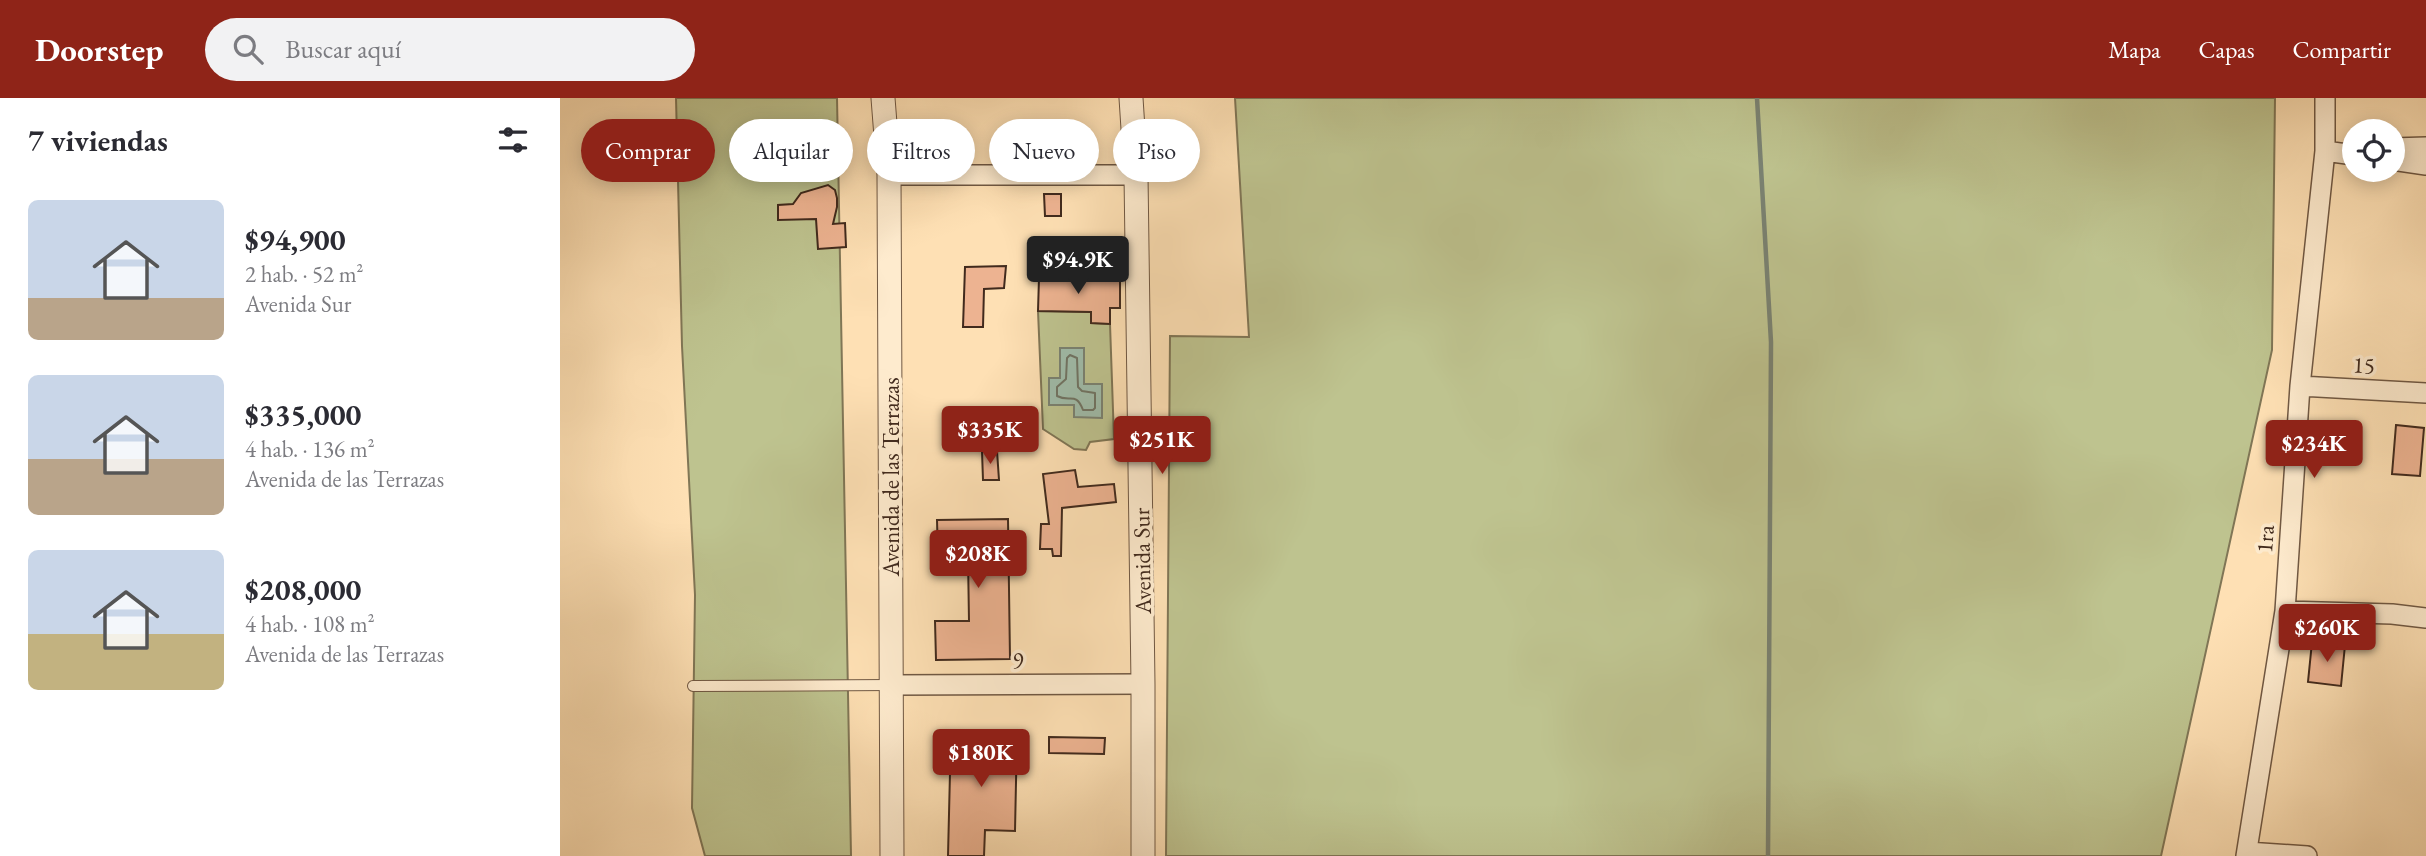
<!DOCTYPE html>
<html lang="es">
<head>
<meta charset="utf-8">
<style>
  body { margin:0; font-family:"EB Garamond",serif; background:#f2f2f3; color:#2b2b33; height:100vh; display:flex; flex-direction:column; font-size:26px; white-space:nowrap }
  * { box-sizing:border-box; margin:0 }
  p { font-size:23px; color:#7c7c81 }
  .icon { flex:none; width:38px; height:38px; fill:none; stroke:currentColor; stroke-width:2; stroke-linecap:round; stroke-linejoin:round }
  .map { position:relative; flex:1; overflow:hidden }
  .panel { display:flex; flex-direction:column; background:#fff; width:560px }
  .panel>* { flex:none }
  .top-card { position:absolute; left:21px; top:21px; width:665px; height:63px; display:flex; gap:14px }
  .controls { position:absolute; left:1782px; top:21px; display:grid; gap:14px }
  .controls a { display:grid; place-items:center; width:63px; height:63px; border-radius:50%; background:#fff; box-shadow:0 4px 18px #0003; font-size:35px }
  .price { position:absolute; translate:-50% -60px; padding:0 16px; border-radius:7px; background:#8f2418; color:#fff; font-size:23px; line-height:46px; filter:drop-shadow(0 2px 4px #0008) }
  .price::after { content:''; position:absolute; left:50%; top:42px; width:21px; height:16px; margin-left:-10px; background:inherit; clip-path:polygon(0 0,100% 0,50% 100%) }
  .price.active { background:#222; color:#fff }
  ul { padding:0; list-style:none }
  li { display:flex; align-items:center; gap:21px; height:175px; padding:0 28px }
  li span { display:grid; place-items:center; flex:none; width:196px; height:140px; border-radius:10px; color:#555 }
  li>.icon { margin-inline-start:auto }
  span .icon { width:84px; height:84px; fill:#fffc; stroke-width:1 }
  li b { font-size:30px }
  h2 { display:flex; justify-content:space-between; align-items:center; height:84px; padding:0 28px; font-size:30px }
  .pill { padding:0 24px; border-radius:32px; background:#fff; box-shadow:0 4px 18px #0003; font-size:24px; line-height:63px }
  .pill.active { background:#8f2418; color:#fff }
  header { display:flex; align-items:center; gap:42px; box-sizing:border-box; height:98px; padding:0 35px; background:#8f2418; color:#fff }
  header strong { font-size:33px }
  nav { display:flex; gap:38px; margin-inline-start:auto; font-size:24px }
  .search { width:490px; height:63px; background:#f2f2f3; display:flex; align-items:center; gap:18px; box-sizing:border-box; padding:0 24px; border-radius:38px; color:#7c7c81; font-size:26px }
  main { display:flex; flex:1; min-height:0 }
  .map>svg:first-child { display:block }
  .green { fill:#bec38f; stroke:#807656; stroke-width:2 }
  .water { fill:#a0bdab; stroke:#7a8272; stroke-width:2 }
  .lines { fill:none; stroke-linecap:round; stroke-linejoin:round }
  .shore { stroke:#707464; stroke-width:2 }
  .stream { stroke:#7a8272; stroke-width:4.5 }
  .building { fill:#edb391; stroke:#412a1d; stroke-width:2 }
  .service-casing { stroke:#705843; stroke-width:12 }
  .minor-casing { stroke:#705843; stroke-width:22 }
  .tertiary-casing { stroke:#705843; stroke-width:25 }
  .service { stroke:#feebce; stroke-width:10 }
  .minor { stroke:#feebce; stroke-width:19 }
  .tertiary { stroke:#feebce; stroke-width:23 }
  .labels { text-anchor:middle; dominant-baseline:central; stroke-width:7; stroke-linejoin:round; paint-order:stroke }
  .street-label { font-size:23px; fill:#412a1d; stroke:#feebce }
</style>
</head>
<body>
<header>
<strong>Doorstep</strong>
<div class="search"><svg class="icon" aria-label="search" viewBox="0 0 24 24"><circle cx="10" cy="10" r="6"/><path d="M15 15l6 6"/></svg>Buscar aquí</div>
<nav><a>Mapa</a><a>Capas</a><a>Compartir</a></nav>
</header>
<main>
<section class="panel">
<h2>7 viviendas<svg class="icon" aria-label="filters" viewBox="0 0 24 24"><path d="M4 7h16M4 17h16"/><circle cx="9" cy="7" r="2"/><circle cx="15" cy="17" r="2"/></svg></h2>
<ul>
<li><span style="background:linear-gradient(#c9d6e8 70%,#b9a48a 0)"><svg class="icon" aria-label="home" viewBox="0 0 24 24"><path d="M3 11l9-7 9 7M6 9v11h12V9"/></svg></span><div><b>$94,900</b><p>2 hab. · 52 m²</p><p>Avenida Sur</p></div></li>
<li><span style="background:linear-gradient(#c9d6e8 60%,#b9a48a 0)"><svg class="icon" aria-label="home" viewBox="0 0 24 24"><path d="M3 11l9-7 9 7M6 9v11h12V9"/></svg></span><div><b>$335,000</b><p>4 hab. · 136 m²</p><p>Avenida de las Terrazas</p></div></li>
<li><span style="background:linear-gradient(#c9d6e8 60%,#c2b280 0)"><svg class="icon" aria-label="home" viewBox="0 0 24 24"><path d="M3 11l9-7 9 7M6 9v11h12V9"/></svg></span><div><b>$208,000</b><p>4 hab. · 108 m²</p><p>Avenida de las Terrazas</p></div></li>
</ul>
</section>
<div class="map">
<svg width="1866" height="758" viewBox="0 0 1866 758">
  <rect width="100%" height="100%" fill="#fee0b4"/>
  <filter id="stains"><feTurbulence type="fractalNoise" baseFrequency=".00286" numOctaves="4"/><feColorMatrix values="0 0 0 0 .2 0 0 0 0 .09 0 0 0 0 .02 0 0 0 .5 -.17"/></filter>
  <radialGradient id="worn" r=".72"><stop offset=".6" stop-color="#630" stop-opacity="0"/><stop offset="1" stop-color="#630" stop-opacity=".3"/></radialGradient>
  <path class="green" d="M116,0H277L291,758H145L132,710L135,497L122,248Z
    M675,0H1715L1712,252L1601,758H606L610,238L689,239Z
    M478,213L531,214V225L550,226L554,341L530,344L526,352L514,351L483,331Z"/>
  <path class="water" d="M500,250H524V286H542V320L514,319V307H489V280H500Z"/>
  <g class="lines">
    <path class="shore" d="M510,257L517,260L518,289L522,293L535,295V310L533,312H523C516,293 510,305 497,298V289L506,281L507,260Z"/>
    <path class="stream" d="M1197,0L1211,244L1208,758"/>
  </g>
  <path class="building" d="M268,87L275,92L277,100V109L273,126L285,125L286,149L258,151L256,121L218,122V107L233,106L241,95Z
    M484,96H501V118H485Z
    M446,168L444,190L424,191L423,229H403L405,169Z
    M487,169H504V182L560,183V210H550V226L531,225V214L478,213L479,180H486Z
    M1836,327L1864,330L1860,378L1832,376Z
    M422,353H437L439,382H423Z
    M515,372L518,389L554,386L556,404L502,410L501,458H493L492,451H480L481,426H489L483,376Z
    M448,421L450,561L376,562L375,523H409L408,460H378L377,422Z
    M1752,544L1785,547L1781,588L1748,584Z
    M391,633L457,635L455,733L425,732L424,758H388Z
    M489,639L545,640L544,656L489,655Z"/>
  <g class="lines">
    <defs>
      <path id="service" d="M133,588L332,587"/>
      <path id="minor" d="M1832,50L1866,49
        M1765,53L1794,57
        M1832,62L1866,67
        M329,77H576
        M1740,288L1866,295
        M1725,513L1832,516L1866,520
        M332,587L583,586
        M1687,754L1747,758
        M1686,758L1725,513L1740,288L1765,53V0"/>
      <path id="tertiary" d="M323,0L329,77L332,758
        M571,0L576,77L583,586V758"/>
    </defs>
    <use href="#service" class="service-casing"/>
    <use href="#minor" class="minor-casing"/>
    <use href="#tertiary" class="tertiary-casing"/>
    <use href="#service" class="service"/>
    <use href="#minor" class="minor"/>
    <use href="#tertiary" class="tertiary"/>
  </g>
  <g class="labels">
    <g class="street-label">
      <text transform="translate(1804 267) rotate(3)">15</text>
      <text transform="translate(331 379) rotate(-90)">Avenida de las Terrazas</text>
      <text transform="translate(1705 441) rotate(-86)">1ra</text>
      <text transform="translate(582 463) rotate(-91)">Avenida Sur</text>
      <text x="458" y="563">9</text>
    </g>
  </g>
  <rect width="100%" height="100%" filter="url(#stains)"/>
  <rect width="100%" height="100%" fill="url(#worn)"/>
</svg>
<div class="controls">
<a><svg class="icon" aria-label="locate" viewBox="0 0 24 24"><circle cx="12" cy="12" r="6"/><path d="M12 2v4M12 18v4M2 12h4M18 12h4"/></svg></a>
</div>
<b class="price active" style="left:518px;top:198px">$94.9K</b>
<b class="price" style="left:430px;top:368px">$335K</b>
<b class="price" style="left:602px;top:378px">$251K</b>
<b class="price" style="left:1754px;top:382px">$234K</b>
<b class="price" style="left:418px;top:492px">$208K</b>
<b class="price" style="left:1767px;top:566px">$260K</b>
<b class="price" style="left:421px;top:691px">$180K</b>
<div class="top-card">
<a class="pill active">Comprar</a>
<a class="pill">Alquilar</a>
<a class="pill">Filtros</a>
<a class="pill">Nuevo</a>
<a class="pill">Piso</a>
</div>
</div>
</main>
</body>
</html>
